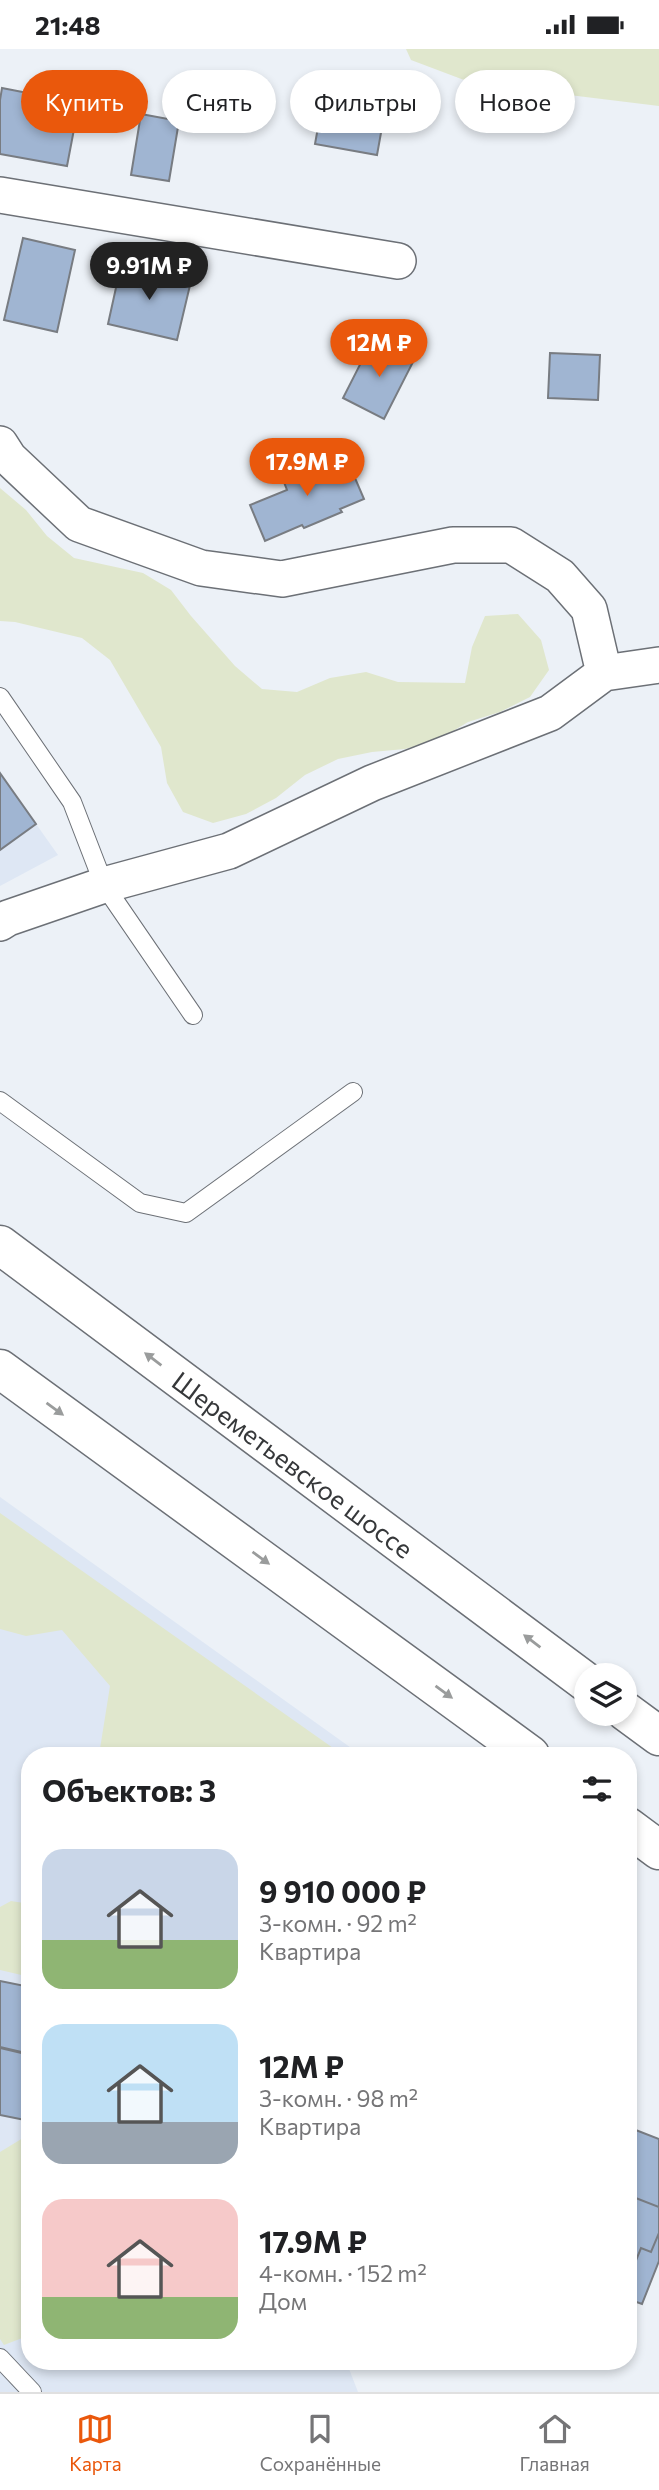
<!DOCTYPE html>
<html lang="ru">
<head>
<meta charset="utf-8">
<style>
  body { margin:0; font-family:Commissioner,sans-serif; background:#f6f6f6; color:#202124; height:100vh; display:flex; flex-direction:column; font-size:26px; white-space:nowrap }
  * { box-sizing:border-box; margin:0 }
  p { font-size:23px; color:#757577 }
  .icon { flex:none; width:38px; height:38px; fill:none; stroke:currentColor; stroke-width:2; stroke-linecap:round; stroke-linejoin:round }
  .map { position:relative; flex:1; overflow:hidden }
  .details { position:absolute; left:21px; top:1698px; width:616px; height:623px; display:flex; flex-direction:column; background:#fff; border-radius:28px; box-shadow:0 4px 10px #0003 }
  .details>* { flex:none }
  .guide { position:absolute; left:21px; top:21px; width:618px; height:63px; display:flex; gap:14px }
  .controls { position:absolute; left:574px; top:1614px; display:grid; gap:14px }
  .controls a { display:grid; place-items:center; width:63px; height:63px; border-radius:50%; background:#fff; box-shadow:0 4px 10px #0003; font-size:35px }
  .price { position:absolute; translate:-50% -60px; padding:0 16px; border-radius:24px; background:#ea580c; color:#fff; font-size:23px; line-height:46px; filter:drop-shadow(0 2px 4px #0008) }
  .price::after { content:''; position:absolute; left:50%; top:42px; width:21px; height:16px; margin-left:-10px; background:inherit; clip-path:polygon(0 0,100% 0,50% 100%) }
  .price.on { background:#222; color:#fff }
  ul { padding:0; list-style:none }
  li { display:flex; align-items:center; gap:21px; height:175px; padding:0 21px }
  li span { display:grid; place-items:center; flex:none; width:196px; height:140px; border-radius:21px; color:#555 }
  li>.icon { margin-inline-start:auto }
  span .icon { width:84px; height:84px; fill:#fffc; stroke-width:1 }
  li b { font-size:30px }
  h2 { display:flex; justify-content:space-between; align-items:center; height:84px; padding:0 21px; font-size:30px }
  .tag { padding:0 24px; border-radius:32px; background:#fff; box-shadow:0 4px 10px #0003; font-size:24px; line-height:63px }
  .tag.on { background:#ea580c; color:#fff }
  .status { display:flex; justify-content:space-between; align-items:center; height:49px; padding:0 35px; background:#fff; direction:ltr }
  .status svg { height:19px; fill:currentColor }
  .dock { display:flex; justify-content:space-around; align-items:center; height:98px; border-top:2px solid #e0e0e0; background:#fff; font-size:19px; color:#757577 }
  .dock a { display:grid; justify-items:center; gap:4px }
  .dock .on { color:#ea580c }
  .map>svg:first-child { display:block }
  .built { fill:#dee7f4 }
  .green { fill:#e0e7cd }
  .building { fill:#a0b5d2; stroke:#787c82; stroke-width:2 }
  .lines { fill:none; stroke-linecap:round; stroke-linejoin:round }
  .lane-casing { stroke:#6c7076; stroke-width:20 }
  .street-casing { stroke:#6c7076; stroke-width:38 }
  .primary-casing { stroke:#6c7076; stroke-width:41 }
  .lane { stroke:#fff; stroke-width:18 }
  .street { stroke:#fff; stroke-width:35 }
  .primary { stroke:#fff; stroke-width:38 }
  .oneway { fill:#9a9c9c }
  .labels { text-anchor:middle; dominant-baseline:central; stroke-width:5; stroke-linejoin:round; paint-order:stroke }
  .street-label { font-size:26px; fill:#36383a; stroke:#fefefe }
</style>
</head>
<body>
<div class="status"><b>21:48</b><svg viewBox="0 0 49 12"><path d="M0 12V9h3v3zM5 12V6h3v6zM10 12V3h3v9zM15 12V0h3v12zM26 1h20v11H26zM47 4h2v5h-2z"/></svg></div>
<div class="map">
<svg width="659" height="2343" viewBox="0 0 659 2343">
  <rect width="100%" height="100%" fill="#ecf1f7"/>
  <path class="built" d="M0,724L58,806L0,837Z
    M0,1448L361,1706H30V2312H346L358,2343H0Z"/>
  <path class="green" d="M406,0H659V57L472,34L411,11Z
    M0,439L26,461L47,487L74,509L143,524L171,541L191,567L235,617L262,640L297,643L330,629L366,623L398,633L465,634L472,598L485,567L518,565L541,591L549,621L530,648L500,663L468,673L438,691L405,700L372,703L338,710L305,726L276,749L246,765L213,774L183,763L167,734L161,698L110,611L82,589L15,573L0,572Z
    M0,1464L343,1706H99L110,1637L62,1581L26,1587L0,1580Z
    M11,1852L30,1855V1928L0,1921V1858Z
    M23,2089L30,2090V2286L4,2296L0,2290V2103Z"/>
  <path class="building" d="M2,39L79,54L67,117L0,105V51Z
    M324,45L386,56L377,106L315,95Z
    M141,65L179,72L169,132L131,126Z
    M23,189L75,201L57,283L4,271Z
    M121,216L191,232L177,291L108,275Z
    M373,290L414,311L384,370L343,349Z
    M550,304L600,306L598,351L548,349Z
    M318,407L325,425L349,415L364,450L340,460L342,463L304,479L302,476L265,492L250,456L287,441L280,423Z
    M0,724L36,775L0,801Z
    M0,1932L30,1938V2005L0,1998Z
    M0,1999L30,2006V2072L0,2066Z
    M628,2078L659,2090V2212L642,2255L628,2250Z
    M628,2146L659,2158V2184L651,2203L641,2199L628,2231Z"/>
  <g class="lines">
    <defs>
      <path id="lane" d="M0,648L72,753L104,836L193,966
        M0,1052L140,1154L186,1164L353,1043
        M0,2309L32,2343"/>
      <path id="street" d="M0,146L398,212
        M0,395L9,409L79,475L201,519L282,530L453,496H511L560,527L589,560L604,624L550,664L372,734L229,802L104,836L8,869L0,874
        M604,624L659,616"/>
      <g id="primary">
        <path id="s1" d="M0,1196L586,1633"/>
        <path d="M0,1320L530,1706"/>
        <path d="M625,1662L659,1687"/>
        <path d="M628,1778L659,1801"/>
      </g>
    </defs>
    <use href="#lane" class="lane-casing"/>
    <use href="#street" class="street-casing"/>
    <use href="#primary" class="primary-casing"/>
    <use href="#lane" class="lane"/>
    <use href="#street" class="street"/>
    <use href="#primary" class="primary"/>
  </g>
  <defs><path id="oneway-solid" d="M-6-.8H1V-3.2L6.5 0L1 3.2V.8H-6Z" transform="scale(1.75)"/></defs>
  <g class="oneway">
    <use href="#oneway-solid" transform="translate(153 1310) rotate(-143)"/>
    <use href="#oneway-solid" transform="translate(55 1360) rotate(36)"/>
    <use href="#oneway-solid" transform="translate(261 1509) rotate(36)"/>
    <use href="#oneway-solid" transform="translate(532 1592) rotate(-143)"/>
    <use href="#oneway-solid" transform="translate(444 1643) rotate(36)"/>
  </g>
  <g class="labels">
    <g class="street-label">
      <text stroke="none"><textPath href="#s1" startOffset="366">Шереметьевское шоссе</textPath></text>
    </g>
  </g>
</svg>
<div class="controls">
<a><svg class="icon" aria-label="layers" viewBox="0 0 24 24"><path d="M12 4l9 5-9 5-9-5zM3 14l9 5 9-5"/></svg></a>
</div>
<b class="price on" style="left:149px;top:253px">9.91M ₽</b>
<b class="price" style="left:379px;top:330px">12M ₽</b>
<b class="price" style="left:307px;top:449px">17.9M ₽</b>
<div class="guide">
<a class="tag on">Купить</a>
<a class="tag">Снять</a>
<a class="tag">Фильтры</a>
<a class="tag">Новое</a>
</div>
<section class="details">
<h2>Объектов: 3<svg class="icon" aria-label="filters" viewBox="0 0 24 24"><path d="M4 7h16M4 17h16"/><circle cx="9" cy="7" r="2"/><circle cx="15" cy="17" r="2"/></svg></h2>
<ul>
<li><span style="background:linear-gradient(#c9d6e8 65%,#8fb573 0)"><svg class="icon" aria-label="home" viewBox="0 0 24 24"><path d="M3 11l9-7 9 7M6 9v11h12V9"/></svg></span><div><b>9 910 000 ₽</b><p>3-комн. · 92 m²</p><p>Квартира</p></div></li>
<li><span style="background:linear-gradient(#bfe0f5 70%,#9aa5b1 0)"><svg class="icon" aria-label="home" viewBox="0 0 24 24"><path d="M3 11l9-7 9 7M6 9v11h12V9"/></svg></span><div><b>12M ₽</b><p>3-комн. · 98 m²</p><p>Квартира</p></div></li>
<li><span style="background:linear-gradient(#f6c9c9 70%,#8fb573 0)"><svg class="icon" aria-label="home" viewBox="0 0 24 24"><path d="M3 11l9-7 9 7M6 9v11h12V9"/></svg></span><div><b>17.9M ₽</b><p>4-комн. · 152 m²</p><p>Дом</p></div></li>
</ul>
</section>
</div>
<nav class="dock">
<a class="on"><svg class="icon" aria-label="map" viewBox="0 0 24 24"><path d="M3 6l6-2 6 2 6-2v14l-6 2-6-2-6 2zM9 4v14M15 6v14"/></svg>Карта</a>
<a><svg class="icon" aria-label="saved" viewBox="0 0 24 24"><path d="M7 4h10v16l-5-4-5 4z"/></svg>Сохранённые</a>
<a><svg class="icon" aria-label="home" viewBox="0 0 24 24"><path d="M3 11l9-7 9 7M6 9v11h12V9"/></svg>Главная</a>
</nav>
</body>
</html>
